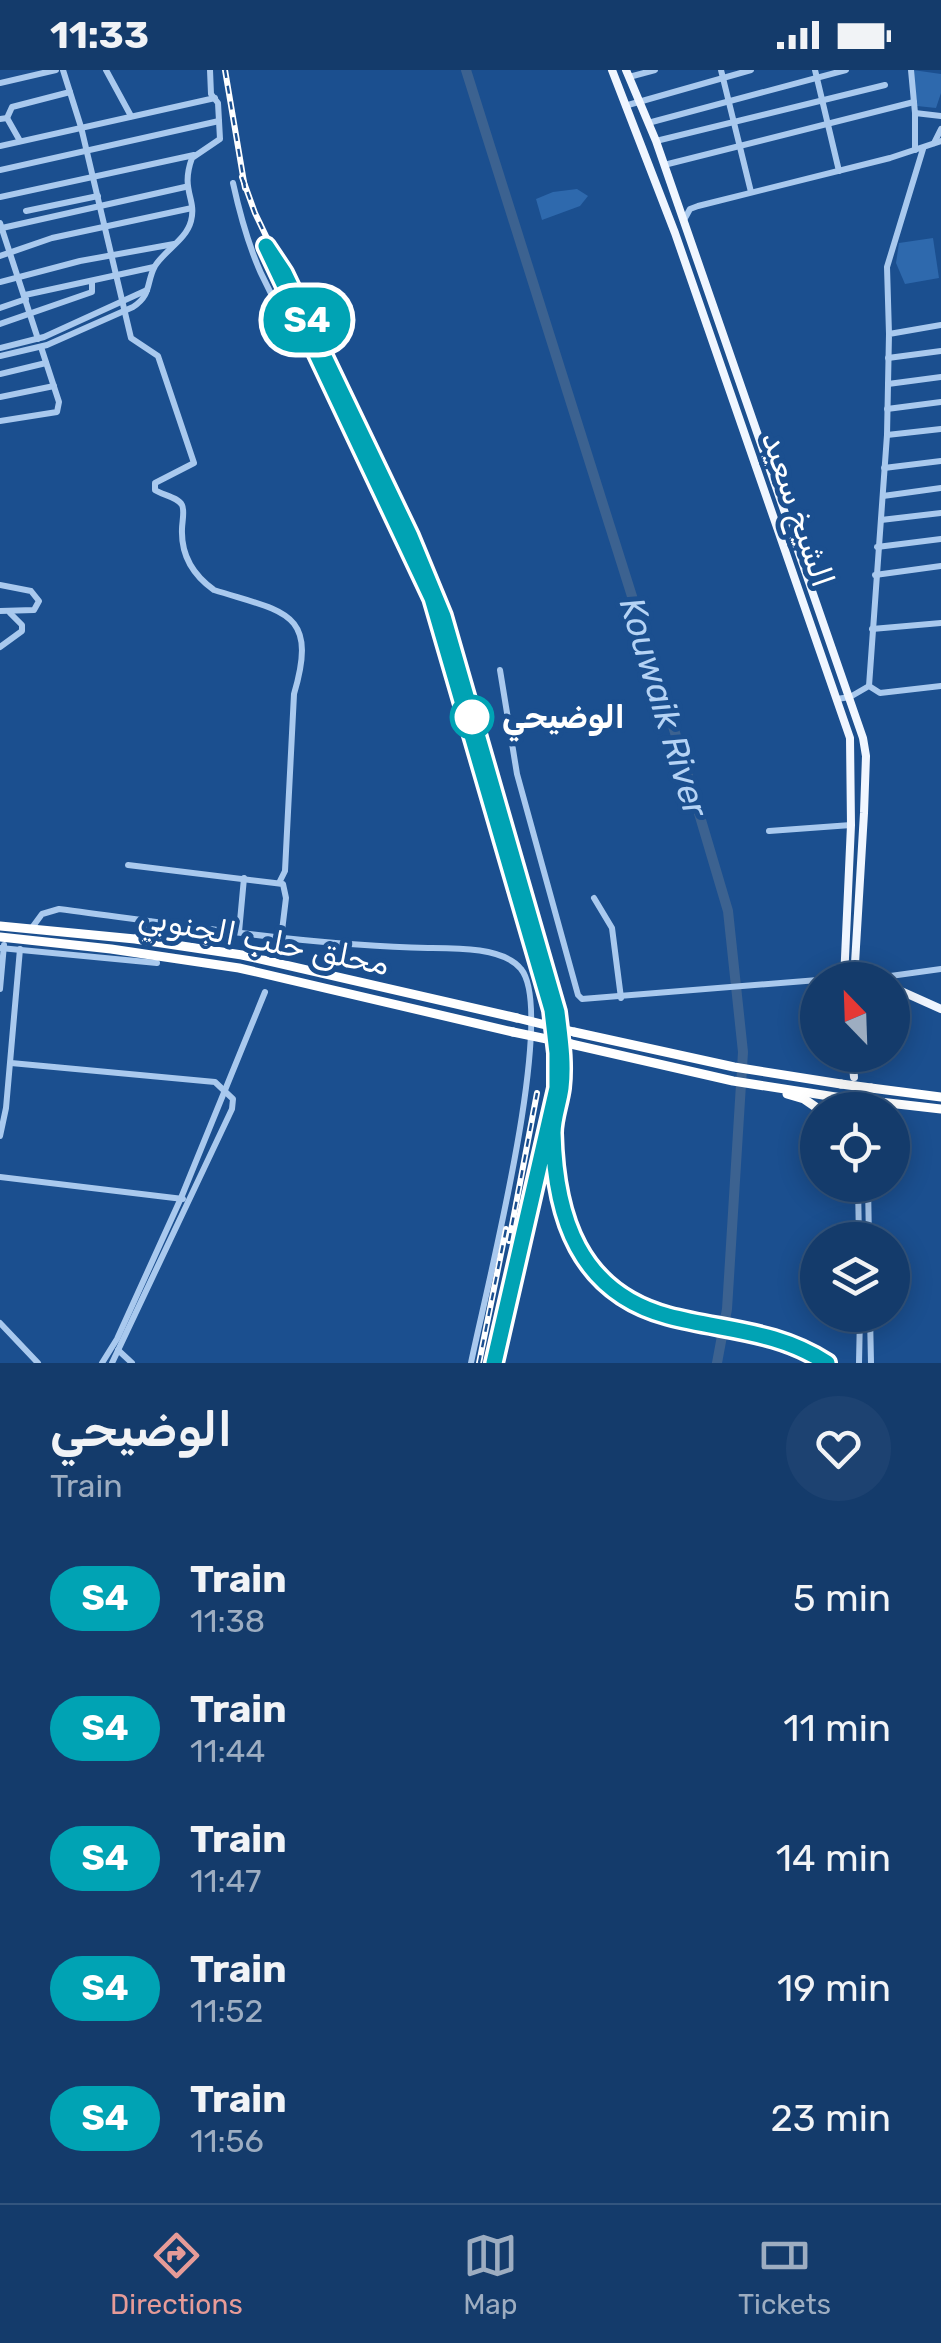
<!DOCTYPE html>
<html lang="en">
<head>
<meta charset="utf-8">
<style>
  body { margin:0; font-family:Rubik,"Noto Naskh Arabic",sans-serif; background:#1d4271; color:#f1f3f6; height:100vh; display:flex; flex-direction:column; font-size:38px; white-space:nowrap }
  * { box-sizing:border-box; margin:0 }
  p { font-size:32px; color:#9dadc1 }
  .icon { flex:none; width:55px; height:55px; fill:none; stroke:currentColor; stroke-width:2; stroke-linecap:round; stroke-linejoin:round }
  .map { position:relative; height:1293px; overflow:hidden }
  .sheet { display:flex; flex-direction:column; background:#143b6b; flex:1 }
  .sheet>* { flex:none }
  .badge { padding:0 20px; border-radius:32px; font-size:35px; line-height:65px }
  .needle { width:65px; rotate:337deg }
  .controls { position:absolute; left:800px; top:892px; display:grid; gap:20px }
  .controls a { display:grid; place-items:center; width:110px; height:110px; border-radius:50%; background:#143b6b; box-shadow:0 5px 25px #0003,0 0 0 2px #33557e; font-size:50px }
  .map>.badge { position:absolute; translate:-50% -50%; box-shadow:0 0 0 5px #fff }
  .round { display:grid; place-items:center; flex:none; width:105px; height:105px; border-radius:52px; background:#1d4271 }
  .overview { display:flex; align-items:center; justify-content:space-between; height:170px; padding:0 50px }
  h1 { font-size:48px; font-weight:600; line-height:75px }
  ul { padding:0; list-style:none }
  li { display:flex; align-items:center; gap:30px; height:130px; padding:0 50px }
  li div { flex:1 }
  li b { display:block; font-size:38px }
  li em { font-style:normal }
  li .badge { min-width:110px; font-weight:700; text-align:center }
  .status { display:flex; justify-content:space-between; align-items:center; height:70px; padding:0 50px; background:#143b6b; direction:ltr }
  .status svg { height:28px; fill:currentColor }
  .dock { display:flex; justify-content:space-around; align-items:center; height:140px; border-top:2px solid #33557e; background:#143b6b; font-size:28px; color:#9dadc1 }
  .dock a { display:grid; justify-items:center; gap:5px }
  .dock .on { color:#e69b98 }
  .map>svg:first-child { display:block }
  .green { fill:#2e69ad }
  .lines { fill:none; stroke-linecap:round; stroke-linejoin:round }
  .river { stroke:#3c6290; stroke-width:10 }
  .minor { stroke:#a9c9ee; stroke-width:6 }
  .major { stroke:#f0f6ff; stroke-width:8 }
  .highway { stroke:#fff; stroke-width:9 }
  .rail-casing { stroke:#fff; stroke-width:6 }
  .rail { stroke:#1b4f8f; stroke-width:2.5; stroke-dasharray:8; stroke-linecap:butt }
  .highway-bridge { stroke:#fff; stroke-width:9 }
  .line-casing { stroke:#fff; stroke-width:22 }
  .line { stroke:#00a3b4; stroke-width:15 }
  .stop-dot { fill:#fff; stroke:#00a3b4; stroke-width:5 }
  .labels { text-anchor:middle; stroke-width:10; stroke-linejoin:round; paint-order:stroke }
  .street-label { font-size:32px; fill:#fff; stroke:#1b4f8f }
  .stop-label { font-size:32px; font-weight:bold; fill:#fff; stroke:#1b4f8f; text-anchor:start }
  .water-label { font-size:35px; font-style:italic; fill:#b5d3f5; stroke:#1b4f8f }
</style>
</head>
<body>
<div class="status"><b>11:33</b><svg viewBox="0 0 49 12"><path d="M0 12V9h3v3zM5 12V6h3v6zM10 12V3h3v9zM15 12V0h3v12zM26 1h20v11H26zM47 4h2v5h-2z"/></svg></div>
<div class="map">
<svg width="941" height="1293" viewBox="0 0 941 1293">
  <rect width="100%" height="100%" fill="#1b4f8f"/>
  <!-- green -->
  <g class="green">
    <path d="M913,0L941,4V23L936,38L917,36Z"/>
    <path d="M577,119L588,126L580,136L542,150L536,129L553,122Z"/>
    <path d="M933,168L939,208L905,214L896,193L899,173Z"/>
  </g>
  <g class="lines">
    <!-- river -->
    <path class="river" d="M466,0L677,669L728,841L743,982L727,1239L717,1293"/>
    <!-- minor -->
    <g class="minor">
      <path d="M63,0L81,57L131,268L158,286L194,393L155,413V420C162,425 178,427 182,435C185,441 182,452 182,459C181,484 193,505 214,520C283,542 319,540 294,624L285,801L279,813"/>
      <path d="M106,0L131,46"/>
      <path d="M721,0L751,122"/>
      <path d="M815,0L839,101"/>
      <path d="M911,0L915,43"/>
      <path d="M629,7L655,0"/>
      <path d="M0,13L56,0"/>
      <path d="M628,35L751,0"/>
      <path d="M7,48L20,71"/>
      <path d="M0,49L7,48L12,37L70,22"/>
      <path d="M648,53L846,0"/>
      <path d="M656,71L885,15"/>
      <path d="M934,73L941,59"/>
      <path d="M0,76L215,28"/>
      <path d="M915,80V43L941,46"/>
      <path d="M664,95L914,32"/>
      <path d="M0,100L219,51"/>
      <path d="M233,113C248,181 266,228 311,282"/>
      <path d="M0,127L194,85"/>
      <path d="M26,141L98,126"/>
      <path d="M684,150L690,139L698,136L890,88L941,71"/>
      <path d="M0,153L38,269"/>
      <path d="M2,158L185,117"/>
      <path d="M0,186L52,168L192,138"/>
      <path d="M0,212L80,191L174,174"/>
      <path d="M25,225L154,197"/>
      <path d="M0,238L26,229"/>
      <path d="M0,254L92,222V211"/>
      <path d="M889,264L887,197L923,79"/>
      <path d="M0,278L44,267L147,220"/>
      <path d="M0,286L47,275L133,237C152,225 146,212 155,196C165,180 186,170 191,151C197,128 180,121 192,88L220,69L218,33L211,24L210,0"/>
      <path d="M888,288L941,281"/>
      <path d="M0,304L46,293"/>
      <path d="M888,314L941,307"/>
      <path d="M0,327L54,316"/>
      <path d="M887,339L941,332"/>
      <path d="M0,351L57,342L59,332L41,277"/>
      <path d="M887,365L941,359"/>
      <path d="M884,398L941,391"/>
      <path d="M883,426L941,418"/>
      <path d="M881,450L941,443"/>
      <path d="M877,477L941,469"/>
      <path d="M875,505L941,496"/>
      <path d="M0,515L31,521L39,531L34,540L0,541"/>
      <path d="M872,559L941,553"/>
      <path d="M0,577L22,561V555L10,543"/>
      <path d="M500,600L517,704L578,925L582,929L818,910"/>
      <path d="M869,616L887,365L889,264L941,255"/>
      <path d="M837,629L850,627L869,616L880,623L941,616"/>
      <path d="M769,761L851,755"/>
      <path d="M128,795L283,814L286,828L281,869"/>
      <path d="M594,828L612,858L621,928"/>
      <path d="M31,859L42,844L59,839C182,855 304,875 428,878C453,878 504,877 521,899C558,944 484,1228 471,1293"/>
      <path d="M239,862L244,808"/>
      <path d="M135,869L142,858L151,852"/>
      <path d="M0,878L157,893"/>
      <path d="M876,908L941,899"/>
      <path d="M819,910L844,908"/>
      <path d="M0,919L4,875"/>
      <path d="M11,993L215,1012L233,1029L232,1039L112,1293"/>
      <path d="M0,1066L6,1038L20,879"/>
      <path d="M0,1107L183,1129"/>
      <path d="M858,1115L859,1170"/>
      <path d="M868,1115L869,1170"/>
      <path d="M870,1245L871,1293"/>
      <path d="M0,1253L38,1293"/>
      <path d="M118,1280L132,1293"/>
      <path d="M102,1293L117,1269L181,1128L265,922"/>
      <path d="M859,1293L860,1245"/>
    </g>
    <!-- major -->
    <g class="major">
      <path d="M612,0L675,163L850,668L851,755L844,910"/>
      <path d="M626,0L656,71L863,668L866,686L864,743L854,910"/>
      <path d="M849,907L879,910"/>
      <path d="M892,917L941,939"/>
      <path d="M852,985L854,1007"/>
      <path d="M858,1036V1040"/>
    </g>
    <!-- highway -->
    <g class="highway">
      <path d="M0,856L135,869L242,885L517,948"/>
      <path d="M0,867L111,879L239,898L513,962"/>
      <path d="M574,962L734,997L841,1014"/>
      <path d="M571,974L733,1011L842,1028"/>
      <path d="M871,1018L941,1027"/>
      <path d="M787,1024L804,1029L820,1040"/>
      <path d="M871,1031L941,1039"/>
    </g>
    <defs>
      <g id="rail">
        <path d="M225,0L245,118"/>
        <path d="M242,107L255,143L410,467L443,546L552,940L557,983V1018L494,1293"/>
        <path d="M554,1071C558,1136 573,1203 636,1235C656,1245 681,1249 703,1253C748,1262 788,1268 827,1293"/>
        <path d="M509,1171L537,1023"/>
        <path d="M479,1293L506,1159"/>
      </g>
    </defs>
    <!-- rail casing -->
    <use href="#rail" class="rail-casing"/>
    <!-- rail -->
    <use href="#rail" class="rail"/>
    <!-- highway-bridge -->
    <g class="highway-bridge">
      <path d="M517,948L574,962"/>
      <path d="M513,962L571,974"/>
      <path d="M841,1014L871,1018"/>
      <path d="M842,1028L871,1031"/>
    </g>
  </g>
  <g class="lines">
    <defs>
      <path id="line" d="M494,1293L557,1018V983L552,940L432,528L266,176L284,203L410,466L443,546L557,942C560,968 564,992 561,1018C559,1033 553,1048 553,1063C555,1147 579,1222 668,1246C725,1261 776,1260 827,1293"/>
    </defs>
    <!-- line casing -->
    <use href="#line" class="line-casing"/>
    <!-- line -->
    <use href="#line" class="line"/>
  </g>
  <!-- markers -->
  <circle class="stop-dot" cx="472" cy="647" r="20"/>
  <g class="labels">
    <!-- street labels -->
    <g class="street-label">
      <text transform="translate(798 439) rotate(71)" y="11">الشيخ سعيد</text>
      <text transform="translate(264 870) rotate(11)" y="11">محلق حلب الجنوبي</text>
    </g>
    <!-- stop labels -->
    <g class="stop-label">
      <text x="502" y="658">الوضيحي</text>
    </g>
    <!-- water labels -->
    <g class="water-label">
      <text transform="translate(664 637) rotate(73)" y="12">Kouwaik River</text>
    </g>
  </g>
</svg>
<div class="controls">
<a><svg class="needle" viewBox="-14 -14 28 28"><path d="M0-13l5 13h-10z" fill="#e53935"/><path d="M0 13l5-13h-10z" fill="#9dadc1"/></svg></a>
<a><svg class="icon" aria-label="locate" viewBox="0 0 24 24"><circle cx="12" cy="12" r="6"/><path d="M12 2v4M12 18v4M2 12h4M18 12h4"/></svg></a>
<a><svg class="icon" aria-label="layers" viewBox="0 0 24 24"><path d="M12 4l9 5-9 5-9-5zM3 14l9 5 9-5"/></svg></a>
</div>
<b class="badge" style="left:307px;top:250px;background:#00a3b4;color:#fff">S4</b>
</div>
<section class="sheet">
<div class="overview"><div><h1>الوضيحي</h1><p>Train</p></div><a class="round"><svg class="icon" aria-label="heart" viewBox="0 0 24 24"><path d="M12 20l-8-8c-3-5 5-10 8-4 3-6 11-1 8 4z"/></svg></a></div>
<ul>
<li><span class="badge" style="background:#00a3b4;color:#fff">S4</span><div><b>Train</b><p>11:38</p></div><em>5 min</em></li>
<li><span class="badge" style="background:#00a3b4;color:#fff">S4</span><div><b>Train</b><p>11:44</p></div><em>11 min</em></li>
<li><span class="badge" style="background:#00a3b4;color:#fff">S4</span><div><b>Train</b><p>11:47</p></div><em>14 min</em></li>
<li><span class="badge" style="background:#00a3b4;color:#fff">S4</span><div><b>Train</b><p>11:52</p></div><em>19 min</em></li>
<li><span class="badge" style="background:#00a3b4;color:#fff">S4</span><div><b>Train</b><p>11:56</p></div><em>23 min</em></li>
</ul>
</section>
<nav class="dock">
<a class="on"><svg class="icon" aria-label="directions" viewBox="0 0 24 24"><path d="M12 3l9 9-9 9-9-9zM9 14v-3h6M13 9l2 2-2 2"/></svg>Directions</a>
<a><svg class="icon" aria-label="map" viewBox="0 0 24 24"><path d="M3 6l6-2 6 2 6-2v14l-6 2-6-2-6 2zM9 4v14M15 6v14"/></svg>Map</a>
<a><svg class="icon" aria-label="tickets" viewBox="0 0 24 24"><path d="M3 7h18v10H3zM15 7v10"/></svg>Tickets</a>
</nav>
</body>
</html>
